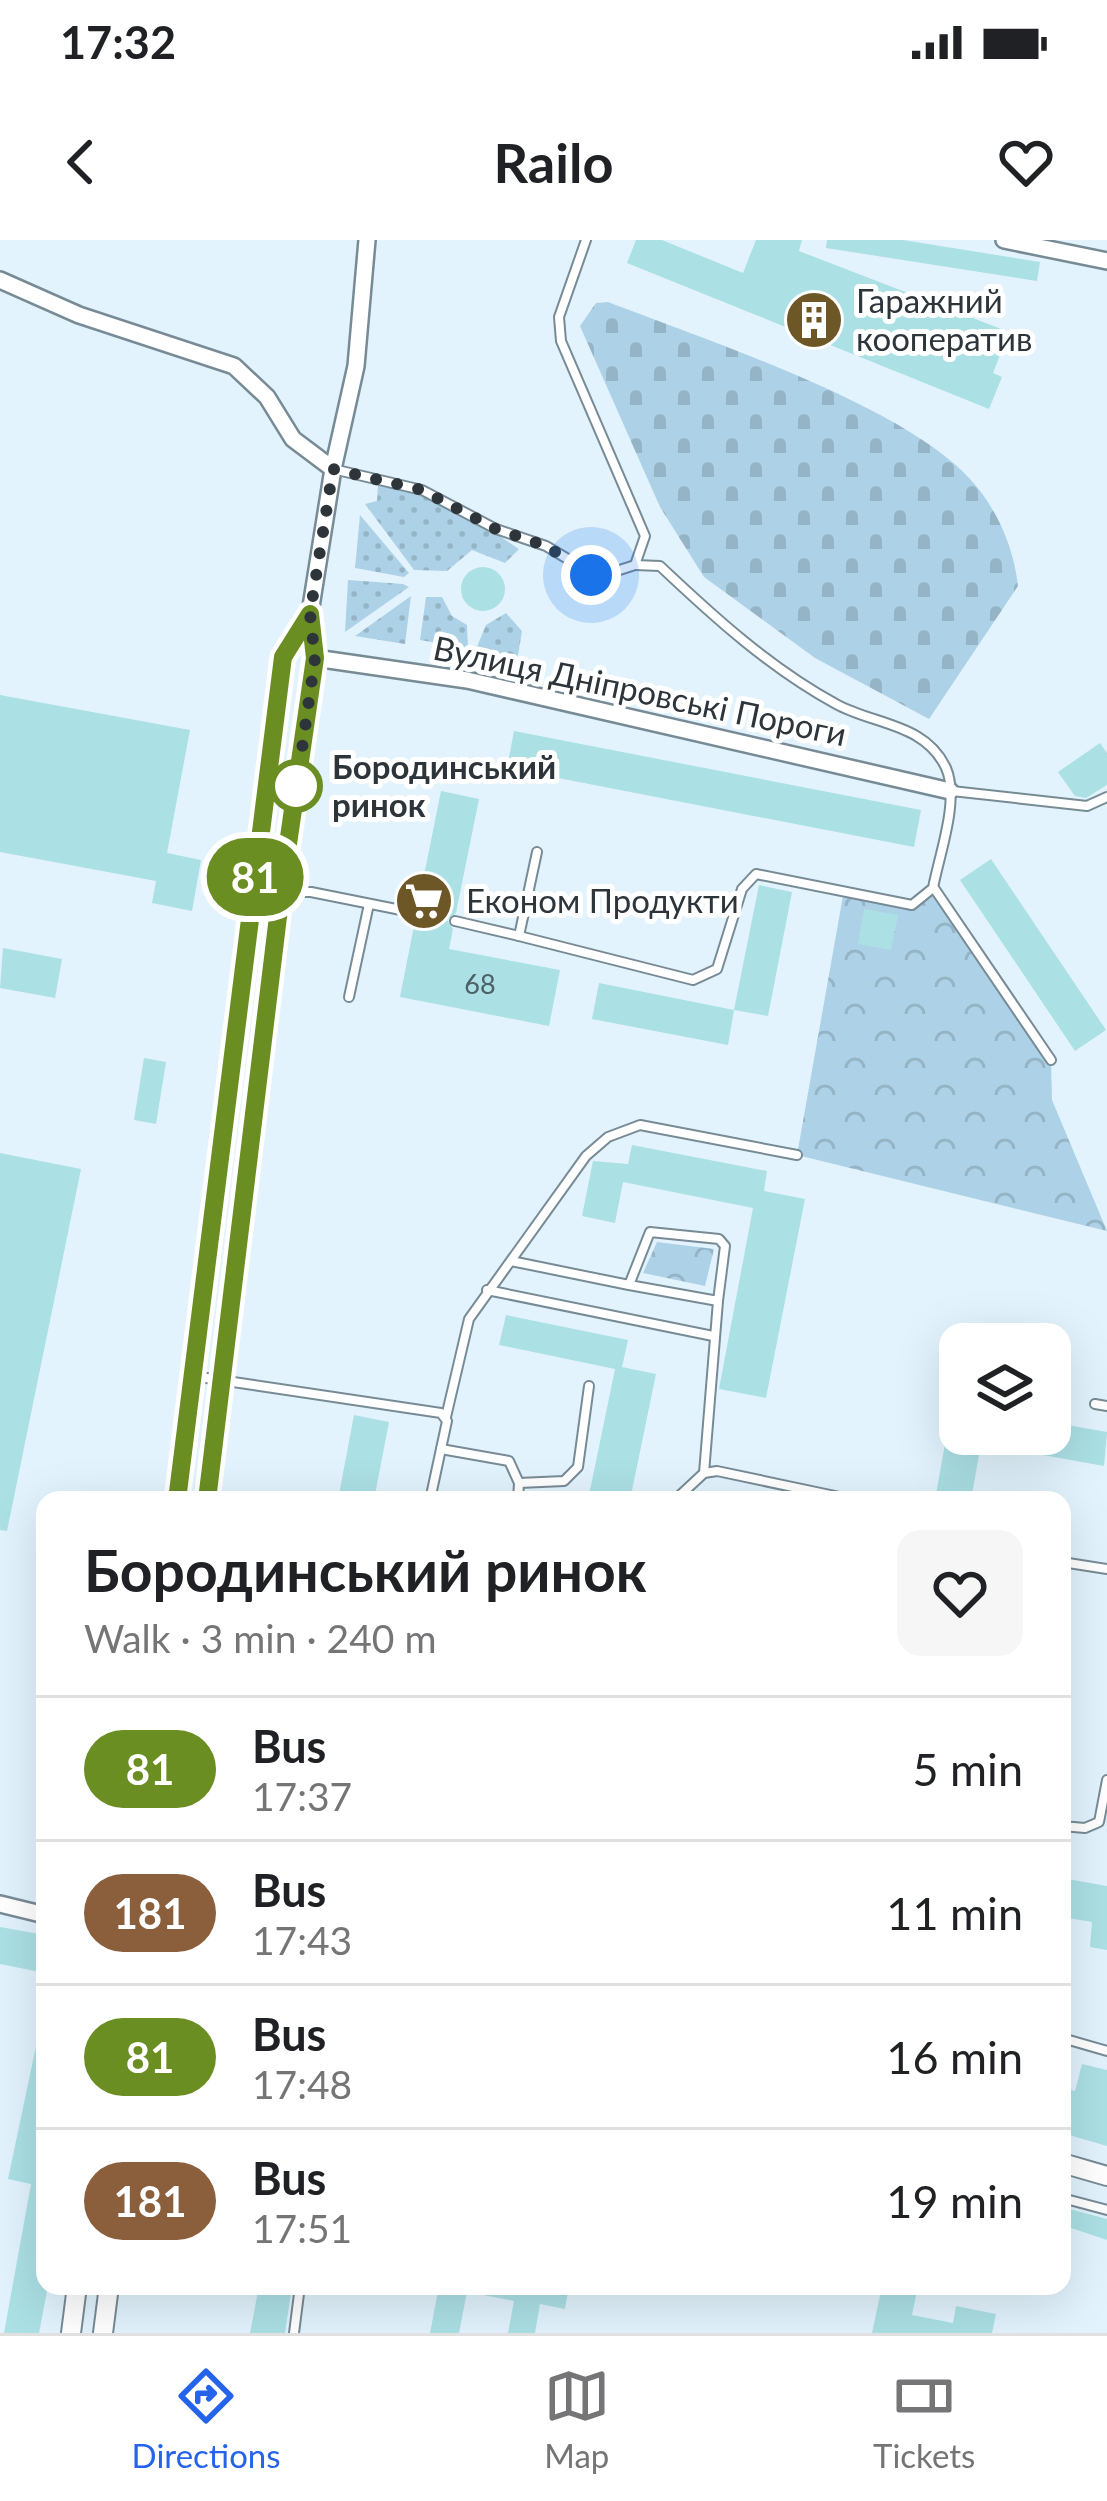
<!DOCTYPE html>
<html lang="en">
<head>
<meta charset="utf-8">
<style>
  body { margin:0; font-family:Lato,sans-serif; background:#f6f6f6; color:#202124; height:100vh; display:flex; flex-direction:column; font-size:45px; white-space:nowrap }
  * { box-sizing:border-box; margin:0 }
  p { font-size:39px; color:#757577 }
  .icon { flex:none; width:66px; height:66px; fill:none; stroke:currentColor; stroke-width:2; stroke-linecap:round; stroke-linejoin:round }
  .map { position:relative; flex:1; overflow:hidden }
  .drawer { position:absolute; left:36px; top:1251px; width:1035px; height:804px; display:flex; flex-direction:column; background:#fff; border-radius:24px; box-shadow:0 12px 48px #0002 }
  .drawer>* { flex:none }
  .badge { padding:0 24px; border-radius:39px; font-size:42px; line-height:78px }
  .fabs { position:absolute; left:939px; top:1083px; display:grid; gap:24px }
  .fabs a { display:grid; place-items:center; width:132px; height:132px; border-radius:24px; background:#fff; box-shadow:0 12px 48px #0002; font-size:60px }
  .you { position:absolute; width:60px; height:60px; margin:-30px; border:9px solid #fff; border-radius:50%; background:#1a73e8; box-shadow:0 0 0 18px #1a73e833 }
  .map>.badge { position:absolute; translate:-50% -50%; box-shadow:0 0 0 6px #fff }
  .round { display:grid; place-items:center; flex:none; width:126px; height:126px; border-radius:24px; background:#f6f6f6 }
  .summary { display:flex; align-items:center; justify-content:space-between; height:204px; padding:0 48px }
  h1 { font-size:57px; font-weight:700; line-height:90px }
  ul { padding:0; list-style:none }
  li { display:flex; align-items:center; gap:36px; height:144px; padding:0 48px; border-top:3px solid #e0e0e0 }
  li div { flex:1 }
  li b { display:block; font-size:45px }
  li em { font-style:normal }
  li .badge { min-width:132px; font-weight:700; text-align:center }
  .status { display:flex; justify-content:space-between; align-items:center; height:84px; padding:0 60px; background:#fff; direction:ltr }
  .status svg { height:33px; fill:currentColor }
  header { display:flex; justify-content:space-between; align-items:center; height:156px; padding:0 48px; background:#fff; font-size:54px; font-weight:700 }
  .dock { display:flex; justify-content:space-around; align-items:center; height:168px; border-top:3px solid #e0e0e0; background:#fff; font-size:33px; color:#757577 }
  .dock a { display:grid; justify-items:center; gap:6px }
  .dock .selected { color:#2563eb }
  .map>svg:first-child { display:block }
  .grass { fill:url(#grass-dots) }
  .cemetery { fill:url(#cemetery-stones) }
  .park { fill:url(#park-crowns) }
  .building { fill:#abe0e5 }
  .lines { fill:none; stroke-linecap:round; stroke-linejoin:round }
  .service-casing { stroke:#778b96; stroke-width:12 }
  .minor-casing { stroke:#778b96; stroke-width:20 }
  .tertiary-casing { stroke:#778b96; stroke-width:22 }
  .service { stroke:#fff; stroke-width:8 }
  .minor { stroke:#fff; stroke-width:15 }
  .tertiary { stroke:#fff; stroke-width:18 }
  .line-casing { stroke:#fff; stroke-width:27 }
  .line { stroke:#6b8e23; stroke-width:18 }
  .walk { stroke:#2d353a; stroke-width:12; stroke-dasharray:0 21.6 }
  .stop-dot { fill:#fff; stroke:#6b8e23; stroke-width:6 }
  .labels { text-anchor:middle; stroke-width:10; stroke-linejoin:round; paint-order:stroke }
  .number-label { font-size:27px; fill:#4c6065 }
  .poi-label { font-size:33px; fill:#2d353a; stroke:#fff; text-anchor:start }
  .street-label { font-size:33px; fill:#2d353a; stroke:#fff }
  .stop-label { font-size:33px; font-weight:bold; fill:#2d353a; stroke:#fff; text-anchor:start }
</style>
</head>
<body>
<div class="status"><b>17:32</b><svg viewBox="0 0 49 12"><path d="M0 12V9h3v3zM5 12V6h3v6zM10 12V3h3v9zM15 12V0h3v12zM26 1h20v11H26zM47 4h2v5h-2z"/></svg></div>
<header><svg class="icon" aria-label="back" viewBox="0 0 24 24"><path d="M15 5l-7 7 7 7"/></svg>Railo<svg class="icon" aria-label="heart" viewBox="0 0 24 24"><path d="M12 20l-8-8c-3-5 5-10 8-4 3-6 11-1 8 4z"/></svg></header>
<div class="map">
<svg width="1107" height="2093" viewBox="0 0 1107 2093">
  <defs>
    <pattern id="grass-dots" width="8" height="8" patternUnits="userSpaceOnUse" patternTransform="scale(3)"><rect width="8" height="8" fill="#add2e7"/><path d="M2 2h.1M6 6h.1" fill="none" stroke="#95b5c7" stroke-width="1.8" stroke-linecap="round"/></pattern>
    <pattern id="cemetery-stones" width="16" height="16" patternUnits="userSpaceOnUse" patternTransform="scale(3)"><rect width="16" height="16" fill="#add2e7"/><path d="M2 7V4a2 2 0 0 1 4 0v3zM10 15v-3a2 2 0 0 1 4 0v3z" fill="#95b5c7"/></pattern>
    <pattern id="park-crowns" width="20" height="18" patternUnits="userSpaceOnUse" patternTransform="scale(3)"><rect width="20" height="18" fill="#add2e7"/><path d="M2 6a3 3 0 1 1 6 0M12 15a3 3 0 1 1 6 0" fill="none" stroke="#95b5c7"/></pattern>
  </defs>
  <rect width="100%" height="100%" fill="#e2f3fd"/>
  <!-- grass -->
  <g class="grass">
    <path d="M378,245L436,254L519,309L505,323L472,310L447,331L414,330L365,264L377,261Z"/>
    <path d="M360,275L409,333L404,337L355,328Z"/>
    <path d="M348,340L403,344L409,347L345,392Z"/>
    <path d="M411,356L405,404L355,396Z"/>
    <path d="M426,357H442L452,376L467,385L468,408L420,400Z"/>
    <path d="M506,373L522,391L517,421L476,409L486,385Z"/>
  </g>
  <!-- cemetery -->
  <path class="cemetery" d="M608,62C706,100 903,165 970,239C997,268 1014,308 1018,346L929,479L815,418L704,337L660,267L580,86L596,63Z"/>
  <!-- park -->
  <g class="park">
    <path d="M933,648L1051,820L1052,860L1107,991L797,915L844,650L912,665Z"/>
    <path d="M657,1002L714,1009L705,1046L643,1033Z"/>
  </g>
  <!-- building -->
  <g class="building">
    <path d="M636,0H662L743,33L756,0H802L799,11L1009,92L993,133L1002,137L989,169L627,23Z"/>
    <path d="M827,0H903L1040,22L1037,41L826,8Z"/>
    <circle cx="483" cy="349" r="22"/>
    <path d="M0,455L190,490L167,613L201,620L192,671L152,663L156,641L0,612Z"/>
    <path d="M514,491L921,570L914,607L507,528Z"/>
    <path d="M1100,503L1107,513V545L1086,558L1075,556L1058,532Z"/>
    <path d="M441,551L479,559L456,673L447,680L453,689L449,709L560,730L549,786L400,757L415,681L424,676L418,665Z"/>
    <path d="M991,619L1106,790L1075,811L960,640Z"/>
    <path d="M759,645L792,652L768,776L734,770Z"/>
    <path d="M864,669L898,675L891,710L858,704Z"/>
    <path d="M3,708L62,719L55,758L0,748Z"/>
    <path d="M599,743L734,770L728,805L592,779Z"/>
    <path d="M144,818L166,822L156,884L134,880Z"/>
    <path d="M632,905L767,931L764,951L805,959L766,1158L719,1149L753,968L623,942L615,983L582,976L593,921L628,924Z"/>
    <path d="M0,913L81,929L7,1291L0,1290Z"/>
    <path d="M506,1075L628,1100L622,1127L656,1134L630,1260H588L615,1129L499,1105Z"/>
    <path d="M354,1175L389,1182L374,1260H338Z"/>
    <path d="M1050,1182L1107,1192L1104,1226L981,1204L971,1260H935L946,1198L966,1201V1194H1050Z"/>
    <path d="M1062,1638L1107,1646V1710L1090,1707L1092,1682L1062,1677Z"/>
    <path d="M0,1687L45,1695V1733L0,1724Z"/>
    <path d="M39,1792H45L48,2046L39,2093H4L31,1944L8,1939Z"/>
    <path d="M1082,1824L1107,1830V1906L1062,1893V1847L1075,1851Z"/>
    <path d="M1062,1967L1107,1979V2000L1062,1985Z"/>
    <path d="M259,2046H292L285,2093H250Z"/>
    <path d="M439,2046H468L459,2093H430Z"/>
    <path d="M474,2046L546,2049L569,2046L565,2069L540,2064L535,2093H508L514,2061L473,2053Z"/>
    <path d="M882,2046H918L912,2075L953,2083L956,2066L996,2074L992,2093H872Z"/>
  </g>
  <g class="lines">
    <defs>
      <g id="service">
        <path d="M333,229L422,250L496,289L546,306L598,337L635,325L645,296L561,101L559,77L586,0"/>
        <path d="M952,551L1087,566L1107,557"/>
        <path d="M537,612L519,696L693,740L717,729L742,649L756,634L912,665L933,648C939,615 960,560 946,528C925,483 874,485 836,464C770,428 714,377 660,326L635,325"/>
        <path d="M934,648L1051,820"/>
        <path d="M282,652H311L416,673"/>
        <path d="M455,681L519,696"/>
        <path d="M349,757L369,664"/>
        <path d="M511,1021L629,1045L650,992L719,999L725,1006L718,1061L629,1045"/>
        <path d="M487,1050L713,1096"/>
        <path d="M193,1136L441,1173L447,1181L430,1260"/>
        <path d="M1095,1164L1107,1166"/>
        <path d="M446,1177L469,1079L586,916L608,897L640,885L797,915"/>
        <path d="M441,1209L509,1221L519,1243L518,1260"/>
        <path d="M704,1233L718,1061"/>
        <path d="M519,1243L564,1241L578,1227L589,1146"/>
        <path d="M675,1260L704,1233L717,1231L854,1260"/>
        <path d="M1035,1260V1258"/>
        <path d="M1062,1322L1107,1329"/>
        <path d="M1062,1586L1085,1588L1099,1582L1107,1540"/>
        <path d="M1062,1798L1107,1811"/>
        <path d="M1062,1958L1107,1970"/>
        <path d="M294,2093L300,2046"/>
      </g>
      <g id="minor">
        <path d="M1004,0L1107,21"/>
        <path d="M0,40L79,75L234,126L267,157L293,199L333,229L310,373L315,418L281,652L207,1260"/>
        <path d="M333,229L356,126L367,0"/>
        <path d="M315,418L467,440L950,551"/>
        <path d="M177,1260L283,417L310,373"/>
        <path d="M0,1664L45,1675"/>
      </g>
      <g id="tertiary">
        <path d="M1062,1923L1107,1936"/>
        <path d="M71,2093L77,2046"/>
        <path d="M103,2093L109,2046"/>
      </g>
    </defs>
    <!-- service casing -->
    <use href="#service" class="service-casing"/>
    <!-- minor casing -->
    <use href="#minor" class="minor-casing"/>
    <!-- tertiary casing -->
    <use href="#tertiary" class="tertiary-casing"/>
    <!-- service -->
    <use href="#service" class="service"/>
    <!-- minor -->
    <use href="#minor" class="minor"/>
    <!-- tertiary -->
    <use href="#tertiary" class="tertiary"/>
  </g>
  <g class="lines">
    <defs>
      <path id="line" d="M177,1260L283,417L310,374L315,418L281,652L207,1260"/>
    </defs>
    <!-- line casing -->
    <use href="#line" class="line-casing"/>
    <!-- line -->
    <use href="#line" class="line"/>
    <!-- walk -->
    <path class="walk" d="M296,546L295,558L315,418L310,374L333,229L422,250L496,289L546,306L591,335"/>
  </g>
  <!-- icons -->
  <defs>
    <symbol id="building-disc" viewBox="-11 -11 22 22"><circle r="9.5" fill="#6e5727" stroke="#fff"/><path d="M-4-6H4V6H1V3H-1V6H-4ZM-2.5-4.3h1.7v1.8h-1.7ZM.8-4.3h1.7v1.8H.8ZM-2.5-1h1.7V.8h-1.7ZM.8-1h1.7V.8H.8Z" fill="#fff"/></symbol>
    <symbol id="supermarket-disc" viewBox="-11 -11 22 22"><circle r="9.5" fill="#6e5727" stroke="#fff"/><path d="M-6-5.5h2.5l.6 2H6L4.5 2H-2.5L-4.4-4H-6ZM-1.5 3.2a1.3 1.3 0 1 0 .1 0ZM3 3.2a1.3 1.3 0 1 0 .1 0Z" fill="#fff"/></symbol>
  </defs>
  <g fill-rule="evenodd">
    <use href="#building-disc" x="781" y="47" width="66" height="66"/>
    <use href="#supermarket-disc" x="391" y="628" width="66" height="66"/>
  </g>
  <!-- markers -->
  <circle class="stop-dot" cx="296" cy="546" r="24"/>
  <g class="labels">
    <!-- number labels -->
    <g class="number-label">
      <text x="480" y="754">68</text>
    </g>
    <!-- poi labels -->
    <g class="poi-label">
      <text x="856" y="73">Гаражний<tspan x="856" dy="38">кооператив</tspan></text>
      <text x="466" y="673">Економ Продукти</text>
    </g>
    <!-- street labels -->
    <g class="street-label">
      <text transform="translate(640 451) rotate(12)" y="12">Вулиця Дніпровські Пороги</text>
    </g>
    <!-- stop labels -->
    <g class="stop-label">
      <text x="332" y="539">Бородинський<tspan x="332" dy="38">ринок</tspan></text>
    </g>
  </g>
</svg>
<div class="fabs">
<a><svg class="icon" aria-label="layers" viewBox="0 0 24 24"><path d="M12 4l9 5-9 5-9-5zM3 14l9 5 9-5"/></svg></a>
</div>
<div class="you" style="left:591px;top:335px"></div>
<b class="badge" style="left:255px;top:637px;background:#6b8e23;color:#fff">81</b>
<section class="drawer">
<div class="summary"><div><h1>Бородинський ринок</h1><p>Walk · 3 min · 240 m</p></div><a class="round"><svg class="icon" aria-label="heart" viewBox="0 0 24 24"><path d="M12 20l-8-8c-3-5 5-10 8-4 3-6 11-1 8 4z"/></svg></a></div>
<ul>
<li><span class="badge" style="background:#6b8e23;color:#fff">81</span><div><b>Bus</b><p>17:37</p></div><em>5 min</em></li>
<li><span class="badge" style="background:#8b5e3c;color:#fff">181</span><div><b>Bus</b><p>17:43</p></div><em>11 min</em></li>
<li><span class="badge" style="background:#6b8e23;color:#fff">81</span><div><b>Bus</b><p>17:48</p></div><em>16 min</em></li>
<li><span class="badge" style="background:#8b5e3c;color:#fff">181</span><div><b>Bus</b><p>17:51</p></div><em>19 min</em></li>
</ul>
</section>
</div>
<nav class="dock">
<a class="selected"><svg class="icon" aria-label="directions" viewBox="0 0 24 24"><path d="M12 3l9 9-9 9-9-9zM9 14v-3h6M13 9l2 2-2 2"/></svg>Directions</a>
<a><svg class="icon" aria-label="map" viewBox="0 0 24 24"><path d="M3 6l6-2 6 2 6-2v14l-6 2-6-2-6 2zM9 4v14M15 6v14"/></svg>Map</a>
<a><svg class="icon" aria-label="tickets" viewBox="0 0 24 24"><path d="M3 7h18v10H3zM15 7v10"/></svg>Tickets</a>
</nav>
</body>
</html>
